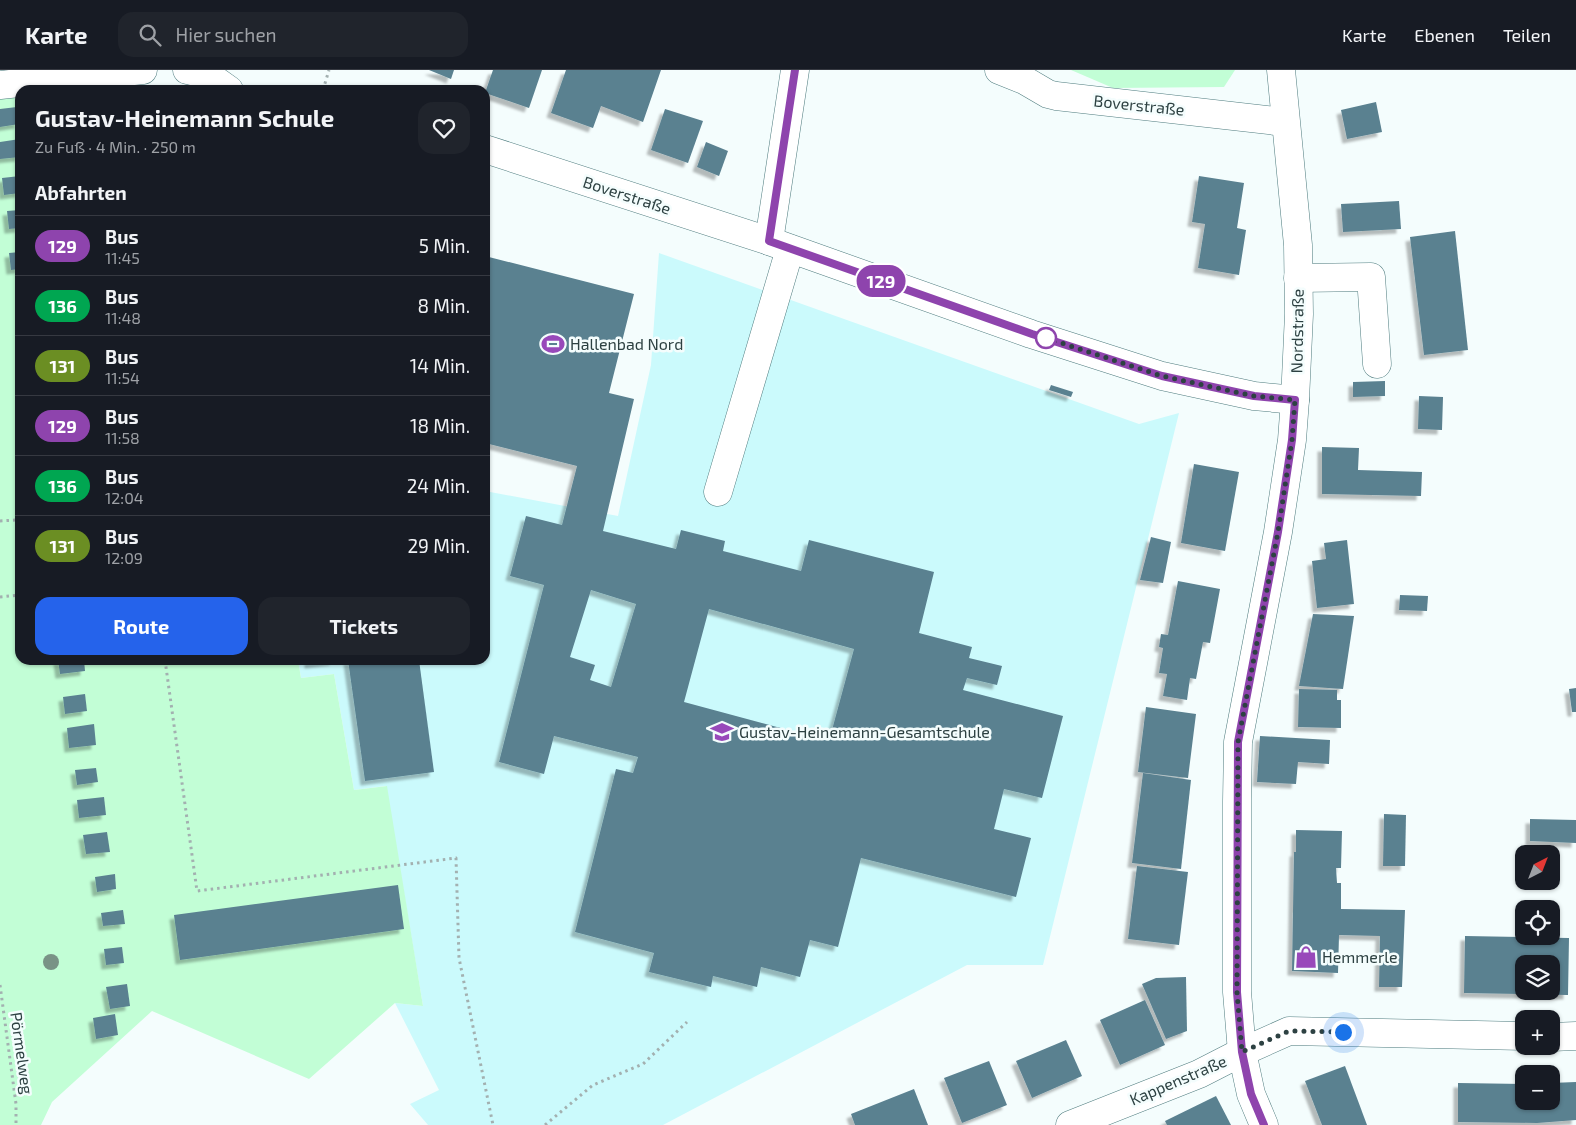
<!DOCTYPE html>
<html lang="de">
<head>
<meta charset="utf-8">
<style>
  body { margin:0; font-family:"Exo 2",sans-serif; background:#20242c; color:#f1f3f6; height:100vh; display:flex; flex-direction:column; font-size:19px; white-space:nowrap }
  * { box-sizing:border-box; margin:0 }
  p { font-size:16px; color:#9ea1a6 }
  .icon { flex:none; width:28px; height:28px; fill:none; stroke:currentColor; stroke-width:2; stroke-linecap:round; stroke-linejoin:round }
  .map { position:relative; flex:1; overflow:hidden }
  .drawer { position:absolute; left:15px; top:15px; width:475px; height:580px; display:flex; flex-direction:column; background:#171b24; border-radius:15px; box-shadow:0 1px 4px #0004 }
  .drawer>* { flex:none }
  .badge { padding:0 10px; border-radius:16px; font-size:18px; line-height:32px }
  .needle { width:32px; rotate:42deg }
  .tools { position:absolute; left:1515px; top:775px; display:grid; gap:10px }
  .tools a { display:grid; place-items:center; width:45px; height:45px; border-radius:10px; background:#171b24; box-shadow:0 1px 4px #0004; font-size:25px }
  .you { position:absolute; width:25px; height:25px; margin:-12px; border:4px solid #fff; border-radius:50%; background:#1a73e8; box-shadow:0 0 0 8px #1a73e833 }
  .map>.badge { position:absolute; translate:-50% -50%; box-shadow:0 0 0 2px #fff }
  h2 { padding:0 20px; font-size:19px; line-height:45px }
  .round { display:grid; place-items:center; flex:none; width:52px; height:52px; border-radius:15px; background:#20242c }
  .head { display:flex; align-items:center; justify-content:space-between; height:85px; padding:0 20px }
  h1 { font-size:24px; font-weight:700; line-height:38px }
  .primary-button { display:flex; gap:10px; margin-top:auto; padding:10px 20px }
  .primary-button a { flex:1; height:58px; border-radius:15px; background:#2563eb; color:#fff; font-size:20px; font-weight:700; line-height:58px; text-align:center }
  .primary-button a+a { background:#20242c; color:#f1f3f6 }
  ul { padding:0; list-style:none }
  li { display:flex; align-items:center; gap:15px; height:60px; padding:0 20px; border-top:1px solid #363941 }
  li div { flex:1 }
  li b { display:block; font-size:19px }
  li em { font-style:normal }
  li .badge { min-width:55px; font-weight:700; text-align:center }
  header { display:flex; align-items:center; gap:30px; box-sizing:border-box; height:70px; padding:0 25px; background:#171b24; border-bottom:1px solid #363941 }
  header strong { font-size:24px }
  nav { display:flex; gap:28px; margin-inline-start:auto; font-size:18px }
  .search { width:350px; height:45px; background:#20242c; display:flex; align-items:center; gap:12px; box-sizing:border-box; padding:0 18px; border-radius:15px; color:#9ea1a6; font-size:19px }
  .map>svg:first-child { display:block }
  .built { fill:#cbfafc }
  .green { fill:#c2fed6 }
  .building { fill:#5a8190; fill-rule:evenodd; filter:url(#shadow) }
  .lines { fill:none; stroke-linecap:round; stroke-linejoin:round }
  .minor-casing { stroke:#4f7c7f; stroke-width:29 }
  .path { stroke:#a3b0b0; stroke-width:3; stroke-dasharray:2.5 4; stroke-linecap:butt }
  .minor { stroke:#fff; stroke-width:28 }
  .tree { fill:#799386 }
  .line-casing { stroke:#fff; stroke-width:11 }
  .line { stroke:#8e44ad; stroke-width:8 }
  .walk { stroke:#2d4142; stroke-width:5; stroke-dasharray:0 9 }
  .stop-dot { fill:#fff; stroke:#8e44ad; stroke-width:2.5 }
  .labels { text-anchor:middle; stroke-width:5; stroke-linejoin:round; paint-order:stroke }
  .street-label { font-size:16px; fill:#2d4142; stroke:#f4fdfd }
  .poi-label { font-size:16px; fill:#2d4142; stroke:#f4fdfd; text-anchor:start }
</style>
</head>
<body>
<header>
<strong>Karte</strong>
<div class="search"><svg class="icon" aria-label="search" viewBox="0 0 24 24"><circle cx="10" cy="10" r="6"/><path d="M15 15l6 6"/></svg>Hier suchen</div>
<nav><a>Karte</a><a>Ebenen</a><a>Teilen</a></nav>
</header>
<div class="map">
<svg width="1576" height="1055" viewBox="0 0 1576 1055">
  <defs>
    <filter id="shadow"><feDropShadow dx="-4.5" dy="4.5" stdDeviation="1" flood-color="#0004"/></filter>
  </defs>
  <rect width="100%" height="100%" fill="#f4fdfd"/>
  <!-- built -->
  <path class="built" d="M659,183L1139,354L1179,343L1043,895H967L663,1055H428L410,1034L439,1020L395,933L423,936L386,716L354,720L334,604L301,608L298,590H485V421L618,446L651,295Z"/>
  <!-- green -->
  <g class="green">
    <path d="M1071,0H1235L1224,17L1113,18Z"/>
    <path d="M20,25V590H298L301,608L334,604L354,720L387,716L423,936L395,933L309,1009L152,941L52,1032L41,1055H0V28Z"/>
  </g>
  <!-- building -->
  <g class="building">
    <path d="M429,0H454L451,9Z"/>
    <path d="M493,0H542L529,38L485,23Z"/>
    <path d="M566,0H661L643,52L601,36L593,58L551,43Z"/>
    <path d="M1376,32L1382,62L1347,69L1341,40Z"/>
    <path d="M17,37L19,54L0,57V39Z"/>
    <path d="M665,39L703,51L688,93L651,80Z"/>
    <path d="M20,69V87L0,89V72Z"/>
    <path d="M706,72L728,81L719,106L697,97Z"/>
    <path d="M20,106V123L4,125L2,108Z"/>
    <path d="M1199,106L1244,113L1237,158L1246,160L1239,205L1198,198L1205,154L1192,152Z"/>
    <path d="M1399,131L1401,159L1343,162L1341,134Z"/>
    <path d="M20,140V158L9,159L7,141Z"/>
    <path d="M1455,161L1468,280L1424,285L1410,167Z"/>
    <path d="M20,182V199L11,200L9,183Z"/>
    <path d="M485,186L634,224L609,323L634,329L603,461L676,479L681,460L725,471L723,481L801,501L809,470L934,502L919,563L972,577L969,588L1002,596L997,615L967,608L963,620L1063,646L1042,728L1004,719L994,759L1031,768L1016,827L861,788L838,877L810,870L800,907L761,897L757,917L713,906L711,917L649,902L654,883L575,862L616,699L633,703L638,687L554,666L544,704L499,692L544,515L510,506L526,446L562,455L577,396L485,373ZM591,520L636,534L611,617L590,610L595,595L570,587ZM709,539L854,579L829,671L684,632Z"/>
    <path d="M1385,311V326L1353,327V312Z"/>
    <path d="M1051,315L1073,322L1071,327L1049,320Z"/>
    <path d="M1419,326L1443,327L1442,360L1418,359Z"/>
    <path d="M1322,377L1359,378L1358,400L1422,402L1421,426L1322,424Z"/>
    <path d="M1194,394L1239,402L1225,481L1181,473Z"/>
    <path d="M1151,467L1171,472L1163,513L1140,510Z"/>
    <path d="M1347,470L1354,534L1317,538L1312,491L1326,489L1324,473Z"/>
    <path d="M1178,511L1220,519L1210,573L1203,572L1196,609L1190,608L1187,630L1163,626L1167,604L1159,603L1163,578L1159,577L1161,564L1168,565Z"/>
    <path d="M1400,525L1428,526L1427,541L1399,540Z"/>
    <path d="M1313,544L1354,546L1343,619L1299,616Z"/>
    <path d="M58,590H84L85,601L60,604Z"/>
    <path d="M309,590H334V591L309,594Z"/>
    <path d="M348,590H419L434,702L365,711Z"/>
    <path d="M1576,618V642H1572L1569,619Z"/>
    <path d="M1299,619L1337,620V630H1341V658L1298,657Z"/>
    <path d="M85,624L87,641L65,644L63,627Z"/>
    <path d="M1146,637L1196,644L1188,708L1138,702Z"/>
    <path d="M94,654L96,675L69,678L67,658Z"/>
    <path d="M1260,666L1330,670L1329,694L1298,692L1296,714L1257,712Z"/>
    <path d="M96,698L98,712L77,715L75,700Z"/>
    <path d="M1143,703L1191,710L1181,799L1132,793Z"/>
    <path d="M104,727L106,745L79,748L77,730Z"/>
    <path d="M1384,744L1406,745L1405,796H1383Z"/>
    <path d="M1530,749L1576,750V773L1530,771Z"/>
    <path d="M1296,760L1342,761L1341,798H1336L1337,813H1341V839L1405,840L1402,917H1379L1380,866L1339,865L1338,903L1292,901L1294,782H1296Z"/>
    <path d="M107,762L110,782L86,784L83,765Z"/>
    <path d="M1137,796L1188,802L1179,875L1128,869Z"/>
    <path d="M115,804L116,819L97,822L95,807Z"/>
    <path d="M398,815L404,859L180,890L174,845Z"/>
    <path d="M123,840L125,854L103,856L101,843Z"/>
    <path d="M1465,866L1569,868L1568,925L1464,923ZM1524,894H1551V921H1524Z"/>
    <path d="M122,877L124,893L106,895L104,879Z"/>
    <path d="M1186,907L1187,961L1166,969L1142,914L1156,908Z"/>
    <path d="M127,914L130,936L110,939L106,917Z"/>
    <path d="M1145,930L1165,975L1120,995L1100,950Z"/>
    <path d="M115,944L118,965L96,969L93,948Z"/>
    <path d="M1066,970L1082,1006L1032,1028L1016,991Z"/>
    <path d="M989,991L1007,1035L962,1053L944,1008Z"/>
    <path d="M1345,996L1367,1055H1322L1305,1011Z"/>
    <path d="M1576,1012V1050L1537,1053L1458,1052V1013L1524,1014V1031H1551V1013Z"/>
    <path d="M914,1019L928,1055H855L851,1044Z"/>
    <path d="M1216,1026L1231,1055H1167L1165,1051Z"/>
  </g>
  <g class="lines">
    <defs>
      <g id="minor">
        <path d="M187,0L208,5L229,20"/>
        <path d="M999,0L1024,10L1048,24L1056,26L1285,52"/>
        <path d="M0,15L143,0"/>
        <path d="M485,79L769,171L1031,264L1162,306L1254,326L1295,330"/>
        <path d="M769,171L795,0"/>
        <path d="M1298,208L1371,207L1377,294"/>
        <path d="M718,422L790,179"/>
        <path d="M1551,967L1576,966"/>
        <path d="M1070,1055L1199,1004L1242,982L1289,961L1524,966"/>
        <path d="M1264,1055L1251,1024L1242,982L1237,922V731L1238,672L1278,462L1292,370L1295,330L1299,244L1298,175L1281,0"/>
      </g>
    </defs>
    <!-- minor casing -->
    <use href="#minor" class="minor-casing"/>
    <!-- path -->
    <g class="path">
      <path d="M323,20L329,0"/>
      <path d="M0,451L15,450"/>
      <path d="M0,527L20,525"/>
      <path d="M165,590L197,821L456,788L459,888L493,1055"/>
      <path d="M0,915L16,1034V1055"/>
      <path d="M545,1055L593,1015L643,994L687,952"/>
    </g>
    <!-- minor -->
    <use href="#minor" class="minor"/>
  </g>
  <!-- trees -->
  <circle class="tree" cx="51" cy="892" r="8"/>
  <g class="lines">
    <defs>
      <path id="line" d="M795,0L769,171L1032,264L1162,306L1254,326L1295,330L1292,370L1278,462L1238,672L1237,922L1242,982L1251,1024L1264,1055"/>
    </defs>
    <!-- line casing -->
    <use href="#line" class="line-casing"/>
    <!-- line -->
    <use href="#line" class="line"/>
    <!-- walk -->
    <path class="walk" d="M1046,268L1162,306L1254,326L1295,330L1292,370L1278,462L1238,672L1237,922L1242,982L1289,961L1343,962"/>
  </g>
  <!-- icons -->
  <defs>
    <symbol id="stadium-bare" viewBox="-9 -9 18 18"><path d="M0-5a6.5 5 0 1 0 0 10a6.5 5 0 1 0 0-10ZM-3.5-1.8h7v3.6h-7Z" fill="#9849ba" stroke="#f4fdfd" stroke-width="2.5" paint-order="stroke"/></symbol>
    <symbol id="school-bare" viewBox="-9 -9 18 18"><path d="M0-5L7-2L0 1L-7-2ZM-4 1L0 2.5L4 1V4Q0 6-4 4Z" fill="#9849ba" stroke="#f4fdfd" stroke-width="2.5" paint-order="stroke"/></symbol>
    <symbol id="shop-bare" viewBox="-9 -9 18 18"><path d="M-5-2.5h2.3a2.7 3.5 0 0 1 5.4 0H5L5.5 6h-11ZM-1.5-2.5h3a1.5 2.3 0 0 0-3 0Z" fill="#9849ba" stroke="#f4fdfd" stroke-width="2.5" paint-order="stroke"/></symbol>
  </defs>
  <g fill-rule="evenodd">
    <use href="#stadium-bare" x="537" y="258" width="32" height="32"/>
    <use href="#school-bare" x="706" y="646" width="32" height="32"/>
    <use href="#shop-bare" x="1290" y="871" width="32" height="32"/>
  </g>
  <!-- markers -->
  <circle class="stop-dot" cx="1046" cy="268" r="10"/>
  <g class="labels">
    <!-- street labels -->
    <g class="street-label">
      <text transform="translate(1139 35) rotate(6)" y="6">Boverstraße</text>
      <text transform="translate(627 125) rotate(18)" y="6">Boverstraße</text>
      <text transform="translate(1297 261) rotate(-89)" y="6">Nordstraße</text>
      <text transform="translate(22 983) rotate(82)" y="6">Pörmelweg</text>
      <text transform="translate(1178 1010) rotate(-23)" y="6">Kappenstraße</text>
    </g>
    <!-- poi labels -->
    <g class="poi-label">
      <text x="570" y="280">Hallenbad Nord</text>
      <text x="739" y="668">Gustav-Heinemann-Gesamtschule</text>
      <text x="1322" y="893">Hemmerle</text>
    </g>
  </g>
</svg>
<div class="tools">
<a><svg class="needle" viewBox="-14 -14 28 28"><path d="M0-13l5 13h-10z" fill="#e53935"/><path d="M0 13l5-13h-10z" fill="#9ea1a6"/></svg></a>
<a><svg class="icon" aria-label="locate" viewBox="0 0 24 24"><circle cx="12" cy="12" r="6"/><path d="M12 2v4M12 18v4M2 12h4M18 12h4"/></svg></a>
<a><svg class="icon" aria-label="layers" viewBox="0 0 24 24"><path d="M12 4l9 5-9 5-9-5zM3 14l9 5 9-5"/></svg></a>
<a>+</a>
<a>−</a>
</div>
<div class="you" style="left:1343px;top:962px"></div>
<b class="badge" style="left:881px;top:211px;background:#8e44ad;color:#fff">129</b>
<section class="drawer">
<div class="head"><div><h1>Gustav-Heinemann Schule</h1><p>Zu Fuß · 4 Min. · 250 m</p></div><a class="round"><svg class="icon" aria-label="heart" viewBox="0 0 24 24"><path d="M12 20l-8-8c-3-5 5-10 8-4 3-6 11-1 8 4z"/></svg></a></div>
<h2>Abfahrten</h2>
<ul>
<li><span class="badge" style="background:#8e44ad;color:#fff">129</span><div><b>Bus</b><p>11:45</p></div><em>5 Min.</em></li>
<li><span class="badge" style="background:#00a651;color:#fff">136</span><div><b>Bus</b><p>11:48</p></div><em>8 Min.</em></li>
<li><span class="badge" style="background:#6b8e23;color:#fff">131</span><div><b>Bus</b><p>11:54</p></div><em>14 Min.</em></li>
<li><span class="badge" style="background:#8e44ad;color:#fff">129</span><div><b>Bus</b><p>11:58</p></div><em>18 Min.</em></li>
<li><span class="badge" style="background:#00a651;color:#fff">136</span><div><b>Bus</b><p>12:04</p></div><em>24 Min.</em></li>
<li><span class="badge" style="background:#6b8e23;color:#fff">131</span><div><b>Bus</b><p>12:09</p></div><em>29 Min.</em></li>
</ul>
<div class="primary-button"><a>Route</a><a>Tickets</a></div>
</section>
</div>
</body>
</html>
